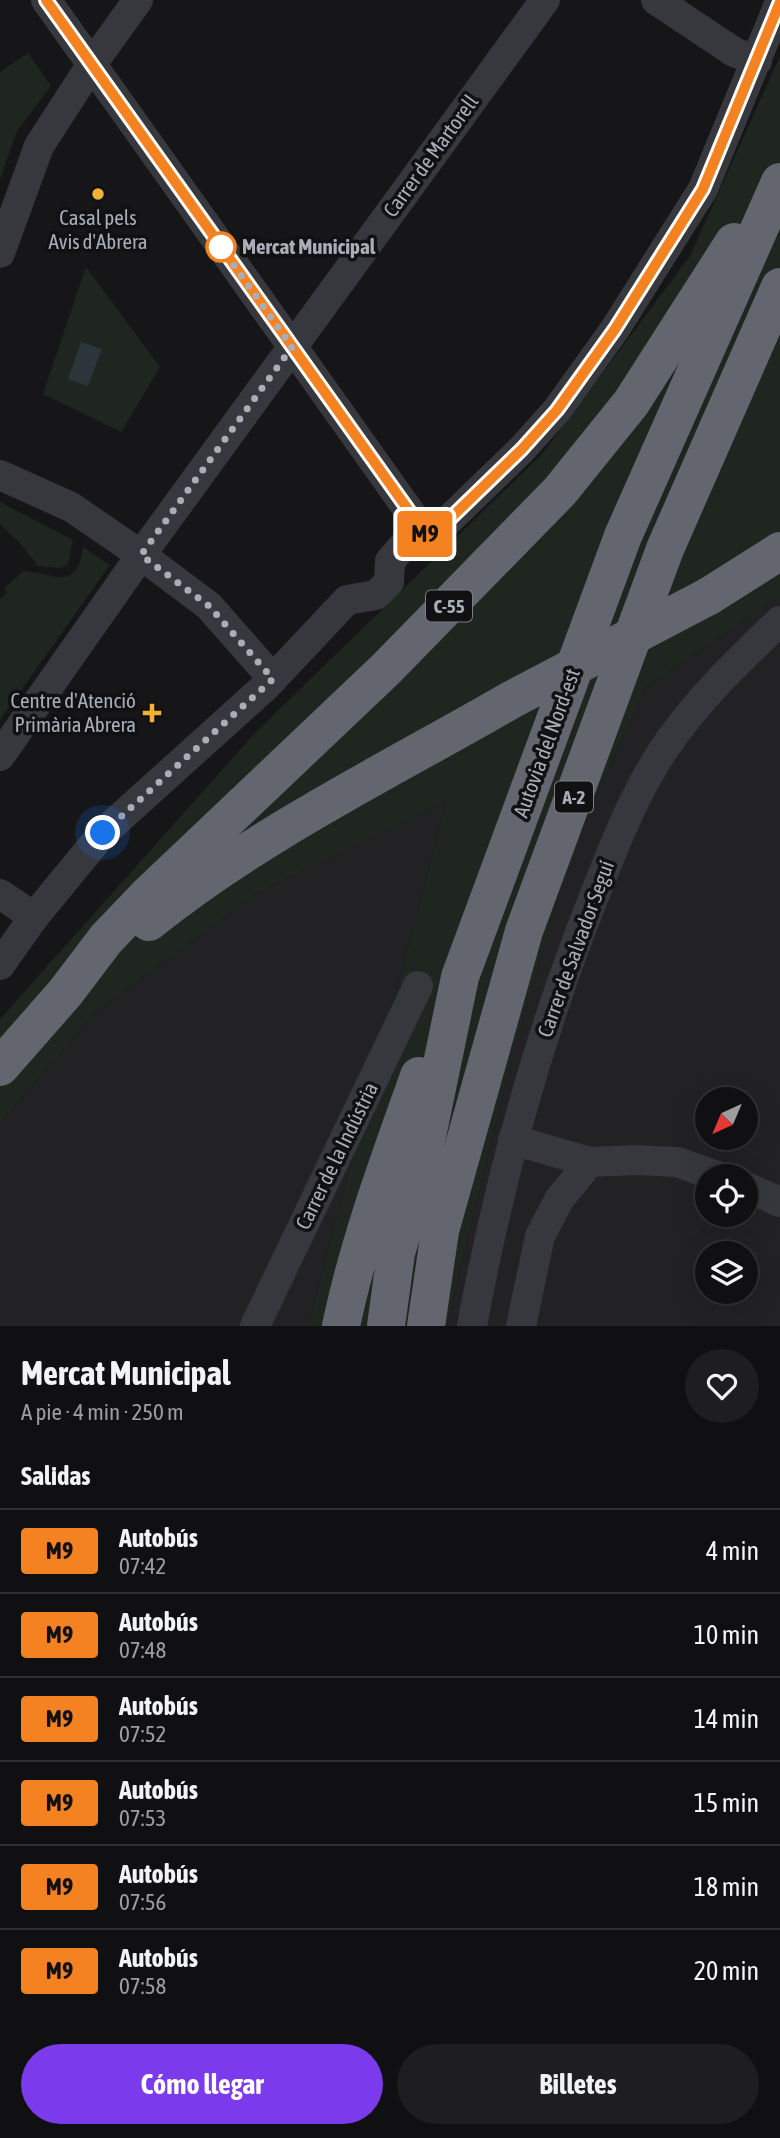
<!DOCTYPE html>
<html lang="es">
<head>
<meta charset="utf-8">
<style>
  body { margin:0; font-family:"Asap Condensed",sans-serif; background:#1e1e20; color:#f1f3f6; height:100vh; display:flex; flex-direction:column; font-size:26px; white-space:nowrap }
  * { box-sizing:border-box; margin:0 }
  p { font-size:23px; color:#9c9d9f }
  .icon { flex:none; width:38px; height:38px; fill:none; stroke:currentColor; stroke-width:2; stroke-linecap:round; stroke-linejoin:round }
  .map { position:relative; height:1326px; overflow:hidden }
  .details { display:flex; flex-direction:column; background:#101012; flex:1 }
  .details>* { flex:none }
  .badge { padding:0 14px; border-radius:5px; font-size:24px; line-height:46px }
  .needle { width:46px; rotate:224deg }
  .tools { position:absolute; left:695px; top:1087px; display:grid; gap:14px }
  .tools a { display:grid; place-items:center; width:63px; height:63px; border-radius:50%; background:#101012; box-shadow:0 7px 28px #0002,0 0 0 2px #303032; font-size:35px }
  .you { position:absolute; width:35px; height:35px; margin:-18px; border:5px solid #fff; border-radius:50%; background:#1a73e8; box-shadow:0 0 0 10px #1a73e833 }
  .map>.badge { position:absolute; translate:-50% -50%; box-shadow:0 0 0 4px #fff }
  h2 { padding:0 21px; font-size:26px; line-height:63px }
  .round { display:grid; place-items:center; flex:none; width:74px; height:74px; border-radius:37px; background:#1e1e20 }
  .summary { display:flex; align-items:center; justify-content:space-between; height:119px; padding:0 21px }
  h1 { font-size:33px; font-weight:700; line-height:52px }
  .action { display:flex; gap:14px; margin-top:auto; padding:14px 21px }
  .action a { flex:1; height:80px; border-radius:42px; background:#7c3aed; color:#fff; font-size:28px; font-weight:700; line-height:80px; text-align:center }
  .action a+a { background:#1e1e20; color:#f1f3f6 }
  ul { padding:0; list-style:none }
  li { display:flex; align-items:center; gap:21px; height:84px; padding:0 21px; border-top:2px solid #303032 }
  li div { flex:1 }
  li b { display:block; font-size:26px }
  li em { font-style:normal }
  li .badge { min-width:77px; font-weight:700; text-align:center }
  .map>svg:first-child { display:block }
  .built { fill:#222225; fill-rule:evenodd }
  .green { fill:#1e261f }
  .water { fill:#2c353c }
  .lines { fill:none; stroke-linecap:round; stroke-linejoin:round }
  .minor { stroke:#37383d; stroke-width:30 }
  .highway { stroke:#63666e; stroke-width:38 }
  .highway-bridge { stroke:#63666e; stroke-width:38 }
  .line-casing { stroke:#fff; stroke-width:16 }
  .line { stroke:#f58220; stroke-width:10 }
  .walk { stroke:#a8adb8; stroke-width:7; stroke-dasharray:0 12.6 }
  .poi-dot { fill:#f2b134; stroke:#111113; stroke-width:2.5 }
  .stop-dot { fill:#fff; stroke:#f58220; stroke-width:3.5 }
  .labels { text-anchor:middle; stroke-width:7; stroke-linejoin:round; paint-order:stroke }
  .shield { fill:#111113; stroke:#7b7e86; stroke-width:2 }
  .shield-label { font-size:19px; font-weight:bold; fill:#a8adb8 }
  .street-label { font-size:21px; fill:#a8adb8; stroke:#111113 }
  .poi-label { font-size:21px; fill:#a8adb8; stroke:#111113 }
  .stop-label { font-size:21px; font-weight:bold; fill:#a8adb8; stroke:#111113; text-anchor:start }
</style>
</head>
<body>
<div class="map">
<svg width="780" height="1326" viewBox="0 0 780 1326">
  <rect width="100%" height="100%" fill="#161618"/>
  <!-- built -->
  <g class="built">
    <path d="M780,596V1326H447L511,1061L569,858L645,688ZM707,1099H746V1138H707ZM707,1176H746V1214H707ZM707,1253H746V1292H707Z"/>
    <path d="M447,800L308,1326H0V1123L95,1013L254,895Z"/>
  </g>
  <!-- green -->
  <g class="green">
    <path d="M28,53L51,86L17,131L0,179V72Z"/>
    <path d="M780,56V596L645,688L569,858L511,1061L447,1326H308L447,800L254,895L95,1013L0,1123V1019L256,732L542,454L690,256Z"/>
    <path d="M86,267L160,367L121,432L43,394Z"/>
    <path d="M0,502L73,540L68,565L60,568L38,566L21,544L0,524Z"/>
    <path d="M83,547L110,565L0,720V599L7,593L4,588L23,571C57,574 77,592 83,547Z"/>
  </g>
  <!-- water -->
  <path class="water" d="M81,342L102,349L88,386L68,379Z"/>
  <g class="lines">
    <!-- minor -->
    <g class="minor">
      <path d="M46,0L429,539"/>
      <path d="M656,0L734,52L757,61"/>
      <path d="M0,253L39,146L92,64L138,0"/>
      <path d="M0,475L71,507L141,555L209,606L273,679"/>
      <path d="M0,756L141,555L545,0"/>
      <path d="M0,894L34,917"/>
      <path d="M0,965L34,917L103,833L266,686L347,600L376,595L389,582L390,561L405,544L429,539L522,449L557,410L615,329L703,189L780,2"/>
      <path d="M513,1140L590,1162L560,1198L540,1236L521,1326"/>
      <path d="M590,1162L636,1160L677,1162L717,1176"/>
      <path d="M746,1187L780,1202"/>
      <path d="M255,1326L418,986"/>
      <path d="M472,1326C499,1180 538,1037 593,899C614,846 634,793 666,746C698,699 739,660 780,621"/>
    </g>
    <!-- highway -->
    <g class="highway">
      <path d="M709,596L780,551"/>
      <path d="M149,922C260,833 388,771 511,700"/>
      <path d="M0,1067L65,993L106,939L149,894L386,669L560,491L631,403L734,242"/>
      <path d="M341,1326C359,1240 390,1158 419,1076"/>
      <path d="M386,1326L396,1253L419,1175L460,977L623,536L780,182"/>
      <path d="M426,1326L440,1231L524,931L665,549L780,287"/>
    </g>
    <!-- highway-bridge -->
    <path class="highway-bridge" d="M511,700L709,596"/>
  </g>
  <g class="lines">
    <defs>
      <path id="line" d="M46,0L429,539L522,449L557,410L615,329L703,189L780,2"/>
    </defs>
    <!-- line casing -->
    <use href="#line" class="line-casing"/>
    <!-- line -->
    <use href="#line" class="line"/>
    <!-- walk -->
    <path class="walk" d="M103,833L273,679L209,606L141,555L292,347L221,247"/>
  </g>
  <!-- markers -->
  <g class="poi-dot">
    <circle cx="98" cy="194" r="7"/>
    <path d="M148.5 702.5h7v7h7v7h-7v7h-7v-7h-7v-7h7z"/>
  </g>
  <circle class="stop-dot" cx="221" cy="247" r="14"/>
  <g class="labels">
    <!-- shield labels -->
    <g class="shield">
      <rect x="426" y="590.5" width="46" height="31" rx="5"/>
      <rect x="555" y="781.5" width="38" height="31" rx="5"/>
    </g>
    <g class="shield-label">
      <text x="449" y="613">C-55</text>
      <text x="574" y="804">A-2</text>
    </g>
    <!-- street labels -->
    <g class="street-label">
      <text transform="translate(431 156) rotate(-54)" y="7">Carrer de Martorell</text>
      <text transform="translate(547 743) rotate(-70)" y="7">Autovia del Nord-est</text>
      <text transform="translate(576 949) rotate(-70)" y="7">Carrer de Salvador Seguí</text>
      <text transform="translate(337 1156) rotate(-64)" y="7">Carrer de la Indústria</text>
    </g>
    <!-- poi labels -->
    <g class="poi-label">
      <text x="98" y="225">Casal pels<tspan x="98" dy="24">Avis d'Abrera</tspan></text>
      <text x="136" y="708" text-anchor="end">Centre d'Atenció<tspan x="136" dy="24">Primària Abrera</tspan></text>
    </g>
    <!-- stop labels -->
    <g class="stop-label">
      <text x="242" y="254">Mercat Municipal</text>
    </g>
  </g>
</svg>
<div class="tools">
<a><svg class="needle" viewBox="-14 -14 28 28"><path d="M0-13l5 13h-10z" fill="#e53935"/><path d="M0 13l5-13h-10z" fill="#9c9d9f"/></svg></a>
<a><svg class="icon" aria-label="locate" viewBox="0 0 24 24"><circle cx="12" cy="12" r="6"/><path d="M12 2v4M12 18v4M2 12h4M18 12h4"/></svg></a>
<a><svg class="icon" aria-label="layers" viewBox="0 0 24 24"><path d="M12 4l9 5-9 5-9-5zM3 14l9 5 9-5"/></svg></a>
</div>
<div class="you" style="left:103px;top:833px"></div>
<b class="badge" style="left:425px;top:534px;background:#f58220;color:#111">M9</b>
</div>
<section class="details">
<div class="summary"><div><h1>Mercat Municipal</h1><p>A pie · 4 min · 250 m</p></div><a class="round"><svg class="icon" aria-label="heart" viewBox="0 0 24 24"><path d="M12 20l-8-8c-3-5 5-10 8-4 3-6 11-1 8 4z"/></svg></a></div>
<h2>Salidas</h2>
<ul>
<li><span class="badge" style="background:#f58220;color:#111">M9</span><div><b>Autobús</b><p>07:42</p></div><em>4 min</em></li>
<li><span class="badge" style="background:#f58220;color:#111">M9</span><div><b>Autobús</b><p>07:48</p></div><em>10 min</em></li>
<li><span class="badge" style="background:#f58220;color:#111">M9</span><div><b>Autobús</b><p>07:52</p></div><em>14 min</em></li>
<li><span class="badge" style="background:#f58220;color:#111">M9</span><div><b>Autobús</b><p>07:53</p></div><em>15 min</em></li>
<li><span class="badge" style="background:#f58220;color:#111">M9</span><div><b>Autobús</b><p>07:56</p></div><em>18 min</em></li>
<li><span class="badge" style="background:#f58220;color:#111">M9</span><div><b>Autobús</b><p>07:58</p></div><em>20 min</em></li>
</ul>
<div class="action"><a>Cómo llegar</a><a>Billetes</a></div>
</section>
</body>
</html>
